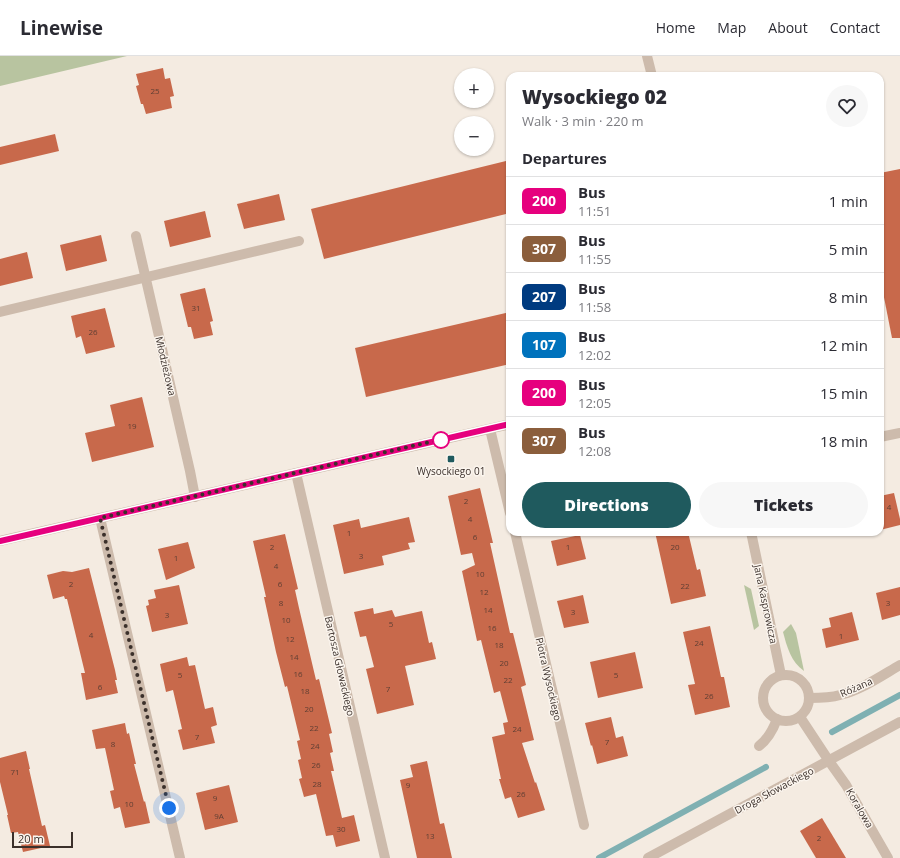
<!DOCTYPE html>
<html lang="en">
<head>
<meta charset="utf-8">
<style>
  body { margin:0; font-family:"Open Sans",sans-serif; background:#f7f7f7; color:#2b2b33; height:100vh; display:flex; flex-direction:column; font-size:15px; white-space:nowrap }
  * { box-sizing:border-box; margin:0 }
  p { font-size:13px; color:#7c7c81 }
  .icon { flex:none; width:22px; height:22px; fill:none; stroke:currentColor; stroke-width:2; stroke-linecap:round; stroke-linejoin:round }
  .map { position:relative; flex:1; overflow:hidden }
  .side { position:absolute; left:506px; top:16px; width:378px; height:464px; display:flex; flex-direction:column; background:#fff; border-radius:12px; box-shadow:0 1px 3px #0004 }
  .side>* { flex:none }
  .badge { padding:0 8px; border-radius:6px; font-size:14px; line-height:26px }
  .fabs { position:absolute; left:454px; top:12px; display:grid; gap:8px }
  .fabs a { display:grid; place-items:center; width:40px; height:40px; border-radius:50%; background:#fff; box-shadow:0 1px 3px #0004; font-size:20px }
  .scale { position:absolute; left:12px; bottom:10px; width:61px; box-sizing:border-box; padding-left:4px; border:2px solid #3b302b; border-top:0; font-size:11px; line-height:14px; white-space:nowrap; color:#3b302b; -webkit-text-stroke:3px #fbf5ee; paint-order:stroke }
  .you { position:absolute; width:20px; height:20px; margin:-10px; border:3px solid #fff; border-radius:50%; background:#1a73e8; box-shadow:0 0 0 6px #1a73e833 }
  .map>.badge { position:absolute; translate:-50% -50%; box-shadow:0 0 0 2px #fff }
  h2 { padding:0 16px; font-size:15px; line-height:36px }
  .round { display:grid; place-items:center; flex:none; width:42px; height:42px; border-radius:21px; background:#f7f7f7 }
  .headline { display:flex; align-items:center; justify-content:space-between; height:68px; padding:0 16px }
  h1 { font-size:19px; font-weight:800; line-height:30px }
  .primary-button { display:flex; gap:8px; margin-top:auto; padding:8px 16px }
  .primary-button a { flex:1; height:46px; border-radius:24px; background:#1f5a5e; color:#fff; font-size:16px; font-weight:800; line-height:46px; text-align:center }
  .primary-button a+a { background:#f7f7f7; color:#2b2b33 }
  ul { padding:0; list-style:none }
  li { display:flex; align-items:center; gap:12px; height:48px; padding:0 16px; border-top:1px solid #e1e1e2 }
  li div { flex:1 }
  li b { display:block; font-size:15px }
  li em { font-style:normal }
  li .badge { min-width:44px; font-weight:700; text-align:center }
  header { display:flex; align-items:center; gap:24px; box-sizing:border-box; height:56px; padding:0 20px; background:#fff; border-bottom:1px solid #e1e1e2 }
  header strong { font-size:19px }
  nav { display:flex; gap:22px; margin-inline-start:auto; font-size:14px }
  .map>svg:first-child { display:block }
  .green { fill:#b8c4a0 }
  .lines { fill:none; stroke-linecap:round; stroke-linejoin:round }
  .stream { stroke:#7fb0b2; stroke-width:6 }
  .building { fill:#c8694b }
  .service { stroke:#cdbbac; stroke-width:10 }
  .minor { stroke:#cdbbac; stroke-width:10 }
  .tertiary { stroke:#cdbbac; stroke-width:10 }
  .line-casing { stroke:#fff; stroke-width:9 }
  .line { stroke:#e6007e; stroke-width:6 }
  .walk { stroke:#3b302b; stroke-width:4; stroke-dasharray:0 7.2 }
  .stop-dot { fill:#fff; stroke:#e6007e; stroke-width:2 }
  .poi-dot { fill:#1f5a5e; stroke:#fbf5ee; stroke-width:1.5 }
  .labels { text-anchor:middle; stroke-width:3; stroke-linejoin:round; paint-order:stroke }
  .number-label { font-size:8px; fill:#5e3e33 }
  .street-label { font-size:10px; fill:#3b302b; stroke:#fbf5ee }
  .poi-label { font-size:10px; fill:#3b302b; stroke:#fbf5ee }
</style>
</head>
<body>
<header>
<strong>Linewise</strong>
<nav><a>Home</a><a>Map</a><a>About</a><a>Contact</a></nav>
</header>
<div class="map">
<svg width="900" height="802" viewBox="0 0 900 802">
  <rect width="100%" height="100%" fill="#f4ebe1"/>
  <!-- green -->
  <g class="green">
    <path d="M0,0H127L0,30Z"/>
    <path d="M744,529L751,533L759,570L754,574Z"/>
    <path d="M791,568L796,577L804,615C791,606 787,591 783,576Z"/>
  </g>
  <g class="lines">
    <!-- stream -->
    <g class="stream">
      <path d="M832,676L900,639"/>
      <path d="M599,802L766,711"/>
    </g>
  </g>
  <!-- building -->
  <g class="building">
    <path d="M163,12L165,23L170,22L174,40L170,41L172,52L146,58L143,48H141L136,30L139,29L136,18Z"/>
    <path d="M55,78L59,95L0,109V91Z"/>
    <path d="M510,104V157L324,203L311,153Z"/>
    <path d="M900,113V282H892L880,221V117Z"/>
    <path d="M279,138L285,164L244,173L237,148Z"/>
    <path d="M205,155L211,181L170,191L164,165Z"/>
    <path d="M101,179L107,205L66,215L60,189Z"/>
    <path d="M27,196L33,222L0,230V203Z"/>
    <path d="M205,232L213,265L210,266L213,279L194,283L191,271H188L180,238Z"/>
    <path d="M105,252L115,291L86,298L81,280L76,282L71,260Z"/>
    <path d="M510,256V308L366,341L355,292Z"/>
    <path d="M142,341L154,391L92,406L85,377L115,370L110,349Z"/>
    <path d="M480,432L493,487H490L510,577H513L526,629L521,631L534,684L522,687L535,727L536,726L545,754L518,762L511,741L505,743L499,723H501L492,681L505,678L503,667L508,666L500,635L494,637L481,584L477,585L462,515L475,509L472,497L461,499L448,440Z"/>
    <path d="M894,437L900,463V469L880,474V440Z"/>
    <path d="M409,461L415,486L408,487L410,493L382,500L384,509L344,518L333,469L359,463L361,472Z"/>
    <path d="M655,476H688L697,514L700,513L706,540L671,548Z"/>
    <path d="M285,478L298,533L295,534L299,552L316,624L319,623L332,677L329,678L333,696L330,697L334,715H331L342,762L354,759L360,785L336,791L333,779L326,780L316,738L304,741L299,723L302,722L298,704L301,703L297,685L300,684L287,630L285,631L276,596L264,541H266L253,485Z"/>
    <path d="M580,479L586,503L557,510L551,485Z"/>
    <path d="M188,486L195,512L166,524L158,493Z"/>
    <path d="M89,512L115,614L117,624H115L118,637L86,644L81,617H85L67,543H65L64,540L53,543L47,519L63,515L72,516Z"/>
    <path d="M179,529L188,568L152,576L146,550L149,549L148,544L156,542L154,534Z"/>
    <path d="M900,531V559L882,564L876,537Z"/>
    <path d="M583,539L589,567L564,572L557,545Z"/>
    <path d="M373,552L374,558L392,554L395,561L422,555L429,587L432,586L436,603L405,610L414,649L377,658L366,613L374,611L366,580L360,581L354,556Z"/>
    <path d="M852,556L859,584L826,592L822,573L831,571L829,562Z"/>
    <path d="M710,570L721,621H724L730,651L695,659L688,629L695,628L683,576Z"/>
    <path d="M635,596L643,632L598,642L590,606Z"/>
    <path d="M187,601L189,610L195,609L205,653L213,651L217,669L211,671L215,687L183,694L178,674L182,673L173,634L166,636L160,608Z"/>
    <path d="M611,661L616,682L623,680L628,700L597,708L592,689L591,690L585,667Z"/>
    <path d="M125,667L127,678L129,677L136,708H134L144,746L145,745L150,767L125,772L120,751L114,753L110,735L114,734L105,692L96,693L92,674Z"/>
    <path d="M26,695L30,713H29L42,770L45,769L50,790L23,796L18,776L11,777L7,759H8L0,726V702Z"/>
    <path d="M427,705L440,768L444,767L452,802H417L400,724L413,721L410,709Z"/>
    <path d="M229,729L238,766L205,774L196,737Z"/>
    <path d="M822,762L846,802H816L800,775Z"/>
  </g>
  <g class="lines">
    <!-- service -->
    <g class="service">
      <path d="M0,256L299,185"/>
      <path d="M759,690C768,683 773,674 777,663"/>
    </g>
    <!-- minor -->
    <g class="minor">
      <path d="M136,180L190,415L195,441"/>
      <path d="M490,373L510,457"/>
      <path d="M880,381L900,377"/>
      <path d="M296,417L385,802"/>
      <path d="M100,462L180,802"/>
      <path d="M515,476L584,769"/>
      <path d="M751,476L781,619"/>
      <circle cx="786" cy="642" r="23"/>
      <path d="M809,642C819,642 830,642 840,639C861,634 881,620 900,609"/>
      <path d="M800,661L829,705L846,729L888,802"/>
      <path d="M648,802L900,666"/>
    </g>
    <!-- tertiary -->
    <g class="tertiary">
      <path d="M647,0L652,20"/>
      <path d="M0,485L510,368"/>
    </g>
  </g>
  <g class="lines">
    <defs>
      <path id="line" d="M0,485L510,368"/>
    </defs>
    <!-- line casing -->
    <use href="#line" class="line-casing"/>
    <!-- line -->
    <use href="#line" class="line"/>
    <!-- walk -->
    <path class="walk" d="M169,752L100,462L447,382L441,384"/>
  </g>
  <!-- markers -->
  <circle class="stop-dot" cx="441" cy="384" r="8"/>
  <rect class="poi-dot" x="447" y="399" width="8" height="8" rx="2"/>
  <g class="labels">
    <!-- number labels -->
    <g class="number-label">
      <text x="155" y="38">25</text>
      <text x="196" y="255">31</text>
      <text x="93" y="279">26</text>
      <text x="132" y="373">19</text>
      <text x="466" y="448">2</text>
      <text x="889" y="454">4</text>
      <text x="470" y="466">4</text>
      <text x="349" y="480">1</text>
      <text x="475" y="484">6</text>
      <text x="272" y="494">2</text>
      <text x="568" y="494">1</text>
      <text x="675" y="494">20</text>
      <text x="361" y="503">3</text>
      <text x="176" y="505">1</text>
      <text x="276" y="513">4</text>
      <text x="480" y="521">10</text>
      <text x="71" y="531">2</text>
      <text x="280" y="531">6</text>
      <text x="685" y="533">22</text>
      <text x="484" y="539">12</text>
      <text x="281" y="550">8</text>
      <text x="888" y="550">3</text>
      <text x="488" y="557">14</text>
      <text x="573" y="559">3</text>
      <text x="167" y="562">3</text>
      <text x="286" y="567">10</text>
      <text x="391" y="571">5</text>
      <text x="492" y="575">16</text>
      <text x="91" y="582">4</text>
      <text x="841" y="583">1</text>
      <text x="290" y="586">12</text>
      <text x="699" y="590">24</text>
      <text x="499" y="592">18</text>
      <text x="294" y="604">14</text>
      <text x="504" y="610">20</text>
      <text x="298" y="621">16</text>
      <text x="180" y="622">5</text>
      <text x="616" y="622">5</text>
      <text x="508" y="627">22</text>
      <text x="100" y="634">6</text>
      <text x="388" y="636">7</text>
      <text x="305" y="638">18</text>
      <text x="709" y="643">26</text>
      <text x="309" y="656">20</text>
      <text x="314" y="675">22</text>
      <text x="517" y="676">24</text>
      <text x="197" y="684">7</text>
      <text x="607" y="689">7</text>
      <text x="113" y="691">8</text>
      <text x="315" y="693">24</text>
      <text x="316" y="712">26</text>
      <text x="15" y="719">71</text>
      <text x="317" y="731">28</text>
      <text x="408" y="732">9</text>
      <text x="521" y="741">26</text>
      <text x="215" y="745">9</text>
      <text x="129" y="751">10</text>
      <text x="219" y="763">9A</text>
      <text x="341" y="776">30</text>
      <text x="430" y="783">13</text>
      <text x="819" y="785">2</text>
    </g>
    <!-- street labels -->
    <g class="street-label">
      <text transform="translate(166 310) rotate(77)" y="4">Młodzieżowa</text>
      <text transform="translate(766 548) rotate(78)" y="4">Jana Kasprowicza</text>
      <text transform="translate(340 610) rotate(77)" y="4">Bartosza Głowackiego</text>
      <text transform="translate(549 623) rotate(77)" y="4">Piotra Wysockiego</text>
      <text transform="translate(856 631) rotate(-24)" y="4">Różana</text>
      <text transform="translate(774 734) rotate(-28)" y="4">Droga Słowackiego</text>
      <text transform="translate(860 752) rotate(60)" y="4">Koralowa</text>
    </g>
    <!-- poi labels -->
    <g class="poi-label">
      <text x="451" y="419">Wysockiego 01</text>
    </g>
  </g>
</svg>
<div class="fabs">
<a>+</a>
<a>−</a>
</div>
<div class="scale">20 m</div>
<div class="you" style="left:169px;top:752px"></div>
<section class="side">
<div class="headline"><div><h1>Wysockiego 02</h1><p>Walk · 3 min · 220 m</p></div><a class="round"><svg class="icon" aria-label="heart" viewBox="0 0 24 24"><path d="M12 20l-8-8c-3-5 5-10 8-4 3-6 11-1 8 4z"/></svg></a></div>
<h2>Departures</h2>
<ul>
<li><span class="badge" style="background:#e6007e;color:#fff">200</span><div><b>Bus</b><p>11:51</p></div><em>1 min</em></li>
<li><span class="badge" style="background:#8b5e3c;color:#fff">307</span><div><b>Bus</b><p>11:55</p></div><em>5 min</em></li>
<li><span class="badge" style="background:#003b80;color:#fff">207</span><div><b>Bus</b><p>11:58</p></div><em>8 min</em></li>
<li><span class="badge" style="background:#0072bc;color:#fff">107</span><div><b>Bus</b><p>12:02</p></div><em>12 min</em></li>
<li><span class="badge" style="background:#e6007e;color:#fff">200</span><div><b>Bus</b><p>12:05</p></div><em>15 min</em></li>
<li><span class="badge" style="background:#8b5e3c;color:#fff">307</span><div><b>Bus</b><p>12:08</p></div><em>18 min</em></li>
</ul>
<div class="primary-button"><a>Directions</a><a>Tickets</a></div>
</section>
</div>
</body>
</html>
